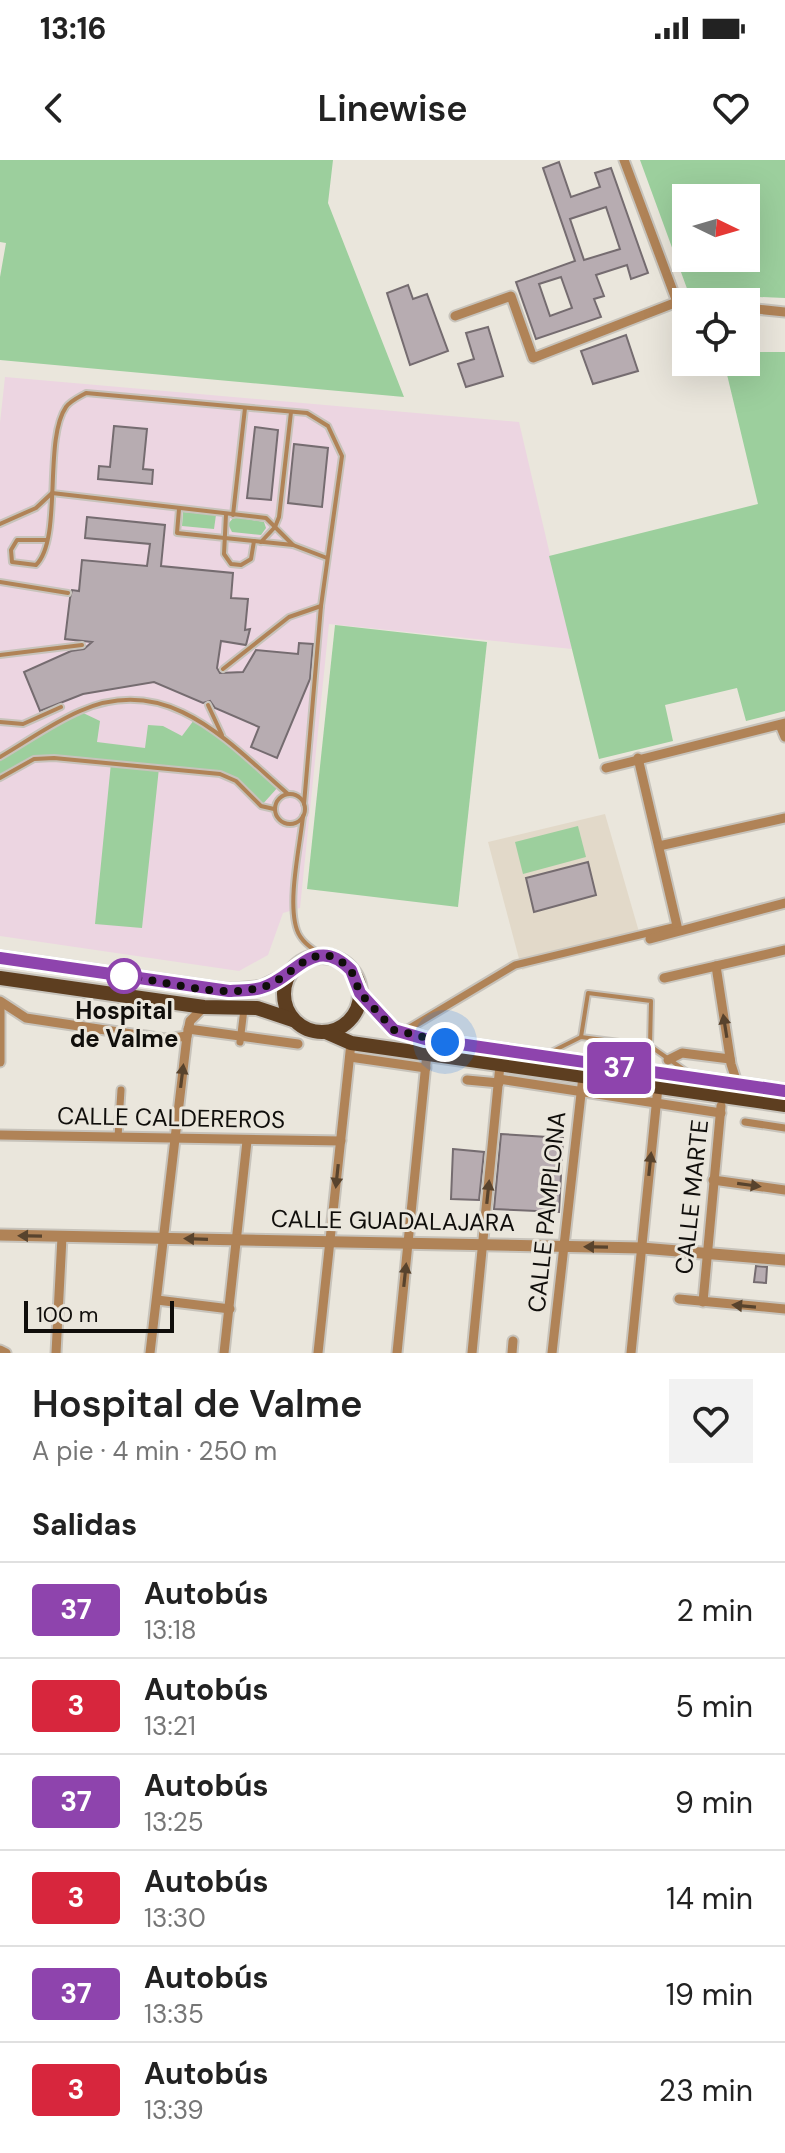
<!DOCTYPE html>
<html lang="es">
<head>
<meta charset="utf-8">
<style>
  body { margin:0; font-family:"DM Sans",sans-serif; background:#f2f2f2; color:#222; height:100vh; display:flex; flex-direction:column; font-size:30px; white-space:nowrap }
  * { box-sizing:border-box; margin:0 }
  p { font-size:26px; color:#767676 }
  .icon { flex:none; width:44px; height:44px; fill:none; stroke:currentColor; stroke-width:2; stroke-linecap:round; stroke-linejoin:round }
  .map { position:relative; height:1193px; overflow:hidden }
  .panel { display:flex; flex-direction:column; background:#fff; flex:1 }
  .panel>* { flex:none }
  .badge { padding:0 16px; border-radius:6px; font-size:28px; line-height:52px }
  .needle { width:52px; rotate:95deg }
  .controls { position:absolute; left:672px; top:24px; display:grid; gap:16px }
  .controls a { display:grid; place-items:center; width:88px; height:88px; border-radius:0px; background:#fff; box-shadow:0 8px 32px #0002; font-size:40px }
  .scale { position:absolute; left:24px; bottom:20px; width:150px; box-sizing:border-box; padding-left:8px; border:4px solid #100e0b; border-top:0; font-size:22px; line-height:28px; white-space:nowrap; color:#100e0b; -webkit-text-stroke:6px #eae6dc; paint-order:stroke }
  .you { position:absolute; width:40px; height:40px; margin:-20px; border:6px solid #fff; border-radius:50%; background:#1a73e8; box-shadow:0 0 0 12px #1a73e833 }
  .map>.badge { position:absolute; translate:-50% -50%; box-shadow:0 0 0 4px #fff }
  h2 { padding:0 32px; font-size:30px; line-height:72px }
  .round { display:grid; place-items:center; flex:none; width:84px; height:84px; border-radius:0px; background:#f2f2f2 }
  .summary { display:flex; align-items:center; justify-content:space-between; height:136px; padding:0 32px }
  h1 { font-size:38px; font-weight:600; line-height:60px }
  ul { padding:0; list-style:none }
  li { display:flex; align-items:center; gap:24px; height:96px; padding:0 32px; border-top:2px solid #e0e0e0 }
  li div { flex:1 }
  li b { display:block; font-size:30px }
  li em { font-style:normal }
  li .badge { min-width:88px; font-weight:700; text-align:center }
  .status { display:flex; justify-content:space-between; align-items:center; height:56px; padding:0 40px; background:#fff; direction:ltr }
  .status svg { height:22px; fill:currentColor }
  header { display:flex; justify-content:space-between; align-items:center; height:104px; padding:0 32px; background:#fff; font-size:36px; font-weight:600 }
  .map>svg:first-child { display:block }
  .built { fill:#e2d9c9 }
  .medical { fill:#ecd5e1 }
  .green { fill:#9ccf9d; fill-rule:evenodd }
  .building { fill:#b7acb1; stroke:#756c70; stroke-width:2; fill-rule:evenodd }
  .lines { fill:none; stroke-linecap:round; stroke-linejoin:round }
  .service-casing { stroke:#c7c3bb; stroke-width:8 }
  .pedestrian-casing { stroke:#c7c3bb; stroke-width:11 }
  .minor-casing { stroke:#c7c3bb; stroke-width:13 }
  .tertiary-casing { stroke:#c7c3bb; stroke-width:15 }
  .primary-casing { stroke:#c7c3bb; stroke-width:18 }
  .service { stroke:#b08357; stroke-width:4 }
  .pedestrian { stroke:#b08357; stroke-width:7 }
  .minor { stroke:#b08357; stroke-width:9 }
  .tertiary { stroke:#b08357; stroke-width:11 }
  .primary { stroke:#5d3e20; stroke-width:14 }
  .oneway { fill:#58432d }
  .line-casing { stroke:#fff; stroke-width:18 }
  .line { stroke:#8e44ad; stroke-width:12 }
  .walk { stroke:#100e0b; stroke-width:8; stroke-dasharray:0 14.4 }
  .stop-dot { fill:#fff; stroke:#8e44ad; stroke-width:4 }
  .labels { text-anchor:middle; stroke-width:6; stroke-linejoin:round; paint-order:stroke }
  .stop-label { font-size:24px; font-weight:bold; fill:#100e0b; stroke:#eae6dc }
  .street-label { font-size:24px; fill:#100e0b; stroke:#eae6dc }
</style>
</head>
<body>
<div class="status"><b>13:16</b><svg viewBox="0 0 49 12"><path d="M0 12V9h3v3zM5 12V6h3v6zM10 12V3h3v9zM15 12V0h3v12zM26 1h20v11H26zM47 4h2v5h-2z"/></svg></div>
<header><svg class="icon" aria-label="back" viewBox="0 0 24 24"><path d="M15 5l-7 7 7 7"/></svg>Linewise<svg class="icon" aria-label="heart" viewBox="0 0 24 24"><path d="M12 20l-8-8c-3-5 5-10 8-4 3-6 11-1 8 4z"/></svg></header>
<div class="map">
<svg width="785" height="1193" viewBox="0 0 785 1193">
  <rect width="100%" height="100%" fill="#eae6dc"/>
  <!-- built -->
  <path class="built" d="M605,654L639,772L522,810L488,682Z"/>
  <!-- medical -->
  <path class="medical" d="M5,217L519,262L572,489L329,464L300,748L283,753L268,795L239,811L0,776V263Z"/>
  <!-- green -->
  <g class="green">
    <path d="M0,0H333L328,43L404,237L0,200V117L6,83L0,82Z"/>
    <path d="M640,0H785V138L689,134ZM686,38H746V98H686Z"/>
    <path d="M746,192H785V551L746,561L737,528L665,545L673,581L599,599L549,396L758,344L724,202H746Z"/>
    <path d="M183,352L216,355L214,369L182,366Z"/>
    <path d="M234,357L264,362L266,368L261,375L232,372L228,364Z"/>
    <path d="M335,465L487,482L458,747L307,729Z"/>
    <path d="M79,551L100,561L97,582L145,588L148,565L163,566L182,576L197,556L279,626L261,646C221,608 211,613 159,608L142,768L95,764L111,603L34,599L0,618V597Z"/>
    <path d="M578,666L586,697L523,714L515,682Z"/>
  </g>
  <!-- building -->
  <g class="building">
    <path d="M559,2L571,37L600,27L595,13L611,8L648,113L631,119L627,105L596,115L604,136L594,139L601,157L536,179L516,122L575,101L543,8ZM606,47L620,89L584,100L570,59ZM561,117L572,148L550,156L539,124Z"/>
    <path d="M408,125L413,139L427,134L448,191L410,205L387,133Z"/>
    <path d="M488,167L503,216L466,227L458,204L474,199L466,173Z"/>
    <path d="M626,175L638,211L593,224L581,191Z"/>
    <path d="M114,266L147,269L143,309L153,310L152,324L98,319L99,306L110,307Z"/>
    <path d="M255,267L278,270L271,340L247,338Z"/>
    <path d="M294,284L328,288L322,347L288,343Z"/>
    <path d="M87,357L165,365L161,406L233,413L231,438L248,439L245,470L250,469L246,485L221,481L217,508L220,513L243,512L256,490L298,494L299,483L313,484L310,519L277,598L251,587L259,567L215,548L210,541L203,543L154,522L83,534L40,551L24,512L71,491L84,489L92,482L65,479L70,438L72,430L79,431L82,400L147,406L150,384L85,378Z"/>
    <path d="M588,702L596,735L534,752L526,718Z"/>
    <path d="M501,974L563,978L559,1052L494,1049Z"/>
    <path d="M453,989L484,992L479,1040L451,1039Z"/>
    <path d="M756,1106L767,1107L766,1123L754,1122Z"/>
  </g>
  <g class="lines">
    <defs>
      <g id="service">
        <path d="M179,349L177,373L293,385L327,398"/>
        <path d="M226,354L224,394L231,404L241,405L251,399L254,381"/>
        <path d="M233,355L245,248"/>
        <path d="M0,364L36,348L52,333L266,358L293,385"/>
        <path d="M46,380H17L11,390L12,402L36,405C63,379 43,280 66,247C70,241 79,237 86,233L307,253L328,266L342,296L321,446L304,644"/>
        <path d="M261,382L275,367L279,357L291,252"/>
        <path d="M0,422L68,433"/>
        <path d="M0,495L82,485"/>
        <path d="M223,509L289,457L321,446"/>
        <path d="M208,545L222,575"/>
        <path d="M0,562L23,564L61,547"/>
        <path d="M0,597C26,582 52,563 80,551C168,512 228,582 288,634"/>
        <path d="M0,618L34,599L54,598L220,614L236,621L261,646L274,649"/>
        <circle cx="290" cy="649" r="15"/>
        <path d="M303,656C300,686 287,742 297,770C301,782 313,789 323,796"/>
        <path d="M581,877L588,833L651,841L650,886L686,911"/>
        <path d="M549,893L581,877L650,886"/>
      </g>
      <g id="pedestrian">
        <path d="M403,872L515,805L677,766"/>
        <path d="M240,882L244,849"/>
        <path d="M745,962L785,968"/>
        <path d="M118,977L121,930"/>
      </g>
      <g id="minor">
        <path d="M624,0L677,142"/>
        <path d="M746,148L785,152"/>
        <path d="M455,156L511,136L533,198L677,142L686,143"/>
        <path d="M780,565L785,577"/>
        <path d="M638,598L678,770"/>
        <path d="M606,608L785,563"/>
        <path d="M659,686L785,658"/>
        <path d="M650,779L785,743"/>
        <path d="M716,806L731,904L738,926"/>
        <path d="M664,818L785,790"/>
        <path d="M0,841L26,858L165,879L187,876L190,861L204,847"/>
        <path d="M188,869L298,884"/>
        <path d="M350,897L426,908"/>
        <path d="M668,900L682,893L730,899"/>
        <path d="M0,902V842"/>
        <path d="M499,919L721,953"/>
        <path d="M467,920L499,923"/>
        <path d="M0,975L341,981"/>
        <path d="M713,1020L785,1030"/>
        <path d="M679,1139L785,1149"/>
        <path d="M157,1140L230,1149"/>
        <path d="M703,1142L721,946"/>
        <path d="M0,1190L6,1193"/>
        <path d="M56,1193L62,1077"/>
        <path d="M150,1193L187,876"/>
        <path d="M224,1193L247,981"/>
        <path d="M318,1193L351,883"/>
        <path d="M397,1193L427,893"/>
        <path d="M472,1193L500,905"/>
        <path d="M512,1193L513,1181"/>
        <path d="M552,1193L583,916"/>
        <path d="M631,1193L658,927"/>
      </g>
      <path id="tertiary" d="M0,1075L642,1088L785,1100"/>
      <g id="primary">
        <circle cx="322" cy="834" r="38"/>
        <path d="M0,798L229,831L261,828L288,815"/>
        <path d="M0,818L204,847L257,848L293,860"/>
        <path d="M360,833L394,870L425,879L785,931"/>
        <path d="M326,872L351,883L785,945"/>
      </g>
    </defs>
    <!-- service casing -->
    <use href="#service" class="service-casing"/>
    <!-- pedestrian casing -->
    <use href="#pedestrian" class="pedestrian-casing"/>
    <!-- minor casing -->
    <use href="#minor" class="minor-casing"/>
    <!-- tertiary casing -->
    <use href="#tertiary" class="tertiary-casing"/>
    <!-- primary casing -->
    <use href="#primary" class="primary-casing"/>
    <!-- service -->
    <use href="#service" class="service"/>
    <!-- pedestrian -->
    <use href="#pedestrian" class="pedestrian"/>
    <!-- minor -->
    <use href="#minor" class="minor"/>
    <!-- tertiary -->
    <use href="#tertiary" class="tertiary"/>
    <!-- primary -->
    <use href="#primary" class="primary"/>
  </g>
  <!-- one-way arrows -->
  <defs><path id="oneway-solid" d="M-6-.8H1V-3.2L6.5 0L1 3.2V.8H-6Z" transform="scale(2)"/></defs>
  <g class="oneway">
    <use href="#oneway-solid" transform="translate(725 866) rotate(-99)"/>
    <use href="#oneway-solid" transform="translate(182 916) rotate(-83)"/>
    <use href="#oneway-solid" transform="translate(650 1004) rotate(-84)"/>
    <use href="#oneway-solid" transform="translate(337 1016) rotate(96)"/>
    <use href="#oneway-solid" transform="translate(749 1025) rotate(8)"/>
    <use href="#oneway-solid" transform="translate(488 1032) rotate(-84)"/>
    <use href="#oneway-solid" transform="translate(30 1076) rotate(-179)"/>
    <use href="#oneway-solid" transform="translate(196 1079) rotate(-178)"/>
    <use href="#oneway-solid" transform="translate(596 1087) rotate(-179)"/>
    <use href="#oneway-solid" transform="translate(405 1115) rotate(-84)"/>
    <use href="#oneway-solid" transform="translate(744 1146) rotate(-175)"/>
  </g>
  <g class="lines">
    <defs>
      <path id="line" d="M0,798L229,831C239,830 251,831 261,828C295,819 314,772 351,810L360,833L394,870L425,879L785,931"/>
    </defs>
    <!-- line casing -->
    <use href="#line" class="line-casing"/>
    <!-- line -->
    <use href="#line" class="line"/>
    <!-- walk -->
    <path class="walk" d="M124,816C167,821 216,838 259,828C294,821 313,771 351,810L360,833L394,870L445,882"/>
  </g>
  <!-- markers -->
  <circle class="stop-dot" cx="124" cy="816" r="16"/>
  <g class="labels">
    <!-- stop labels -->
    <g class="stop-label">
      <text x="124" y="859">Hospital<tspan x="124" dy="28">de Valme</tspan></text>
    </g>
    <!-- street labels -->
    <g class="street-label">
      <text transform="translate(171 958) rotate(1)" y="8">CALLE CALDEREROS</text>
      <text transform="translate(692 1037) rotate(-84)" y="8">CALLE MARTE</text>
      <text transform="translate(547 1052) rotate(-84)" y="8">CALLE PAMPLONA</text>
      <text transform="translate(393 1061) rotate(1)" y="8">CALLE GUADALAJARA</text>
    </g>
  </g>
</svg>
<div class="controls">
<a><svg class="needle" viewBox="-14 -14 28 28"><path d="M0-13l5 13h-10z" fill="#e53935"/><path d="M0 13l5-13h-10z" fill="#767676"/></svg></a>
<a><svg class="icon" aria-label="locate" viewBox="0 0 24 24"><circle cx="12" cy="12" r="6"/><path d="M12 2v4M12 18v4M2 12h4M18 12h4"/></svg></a>
</div>
<div class="scale">100 m</div>
<div class="you" style="left:445px;top:882px"></div>
<b class="badge" style="left:619px;top:908px;background:#8e44ad;color:#fff">37</b>
</div>
<section class="panel">
<div class="summary"><div><h1>Hospital de Valme</h1><p>A pie · 4 min · 250 m</p></div><a class="round"><svg class="icon" aria-label="heart" viewBox="0 0 24 24"><path d="M12 20l-8-8c-3-5 5-10 8-4 3-6 11-1 8 4z"/></svg></a></div>
<h2>Salidas</h2>
<ul>
<li><span class="badge" style="background:#8e44ad;color:#fff">37</span><div><b>Autobús</b><p>13:18</p></div><em>2 min</em></li>
<li><span class="badge" style="background:#d7263d;color:#fff">3</span><div><b>Autobús</b><p>13:21</p></div><em>5 min</em></li>
<li><span class="badge" style="background:#8e44ad;color:#fff">37</span><div><b>Autobús</b><p>13:25</p></div><em>9 min</em></li>
<li><span class="badge" style="background:#d7263d;color:#fff">3</span><div><b>Autobús</b><p>13:30</p></div><em>14 min</em></li>
<li><span class="badge" style="background:#8e44ad;color:#fff">37</span><div><b>Autobús</b><p>13:35</p></div><em>19 min</em></li>
<li><span class="badge" style="background:#d7263d;color:#fff">3</span><div><b>Autobús</b><p>13:39</p></div><em>23 min</em></li>
</ul>
</section>
</body>
</html>
